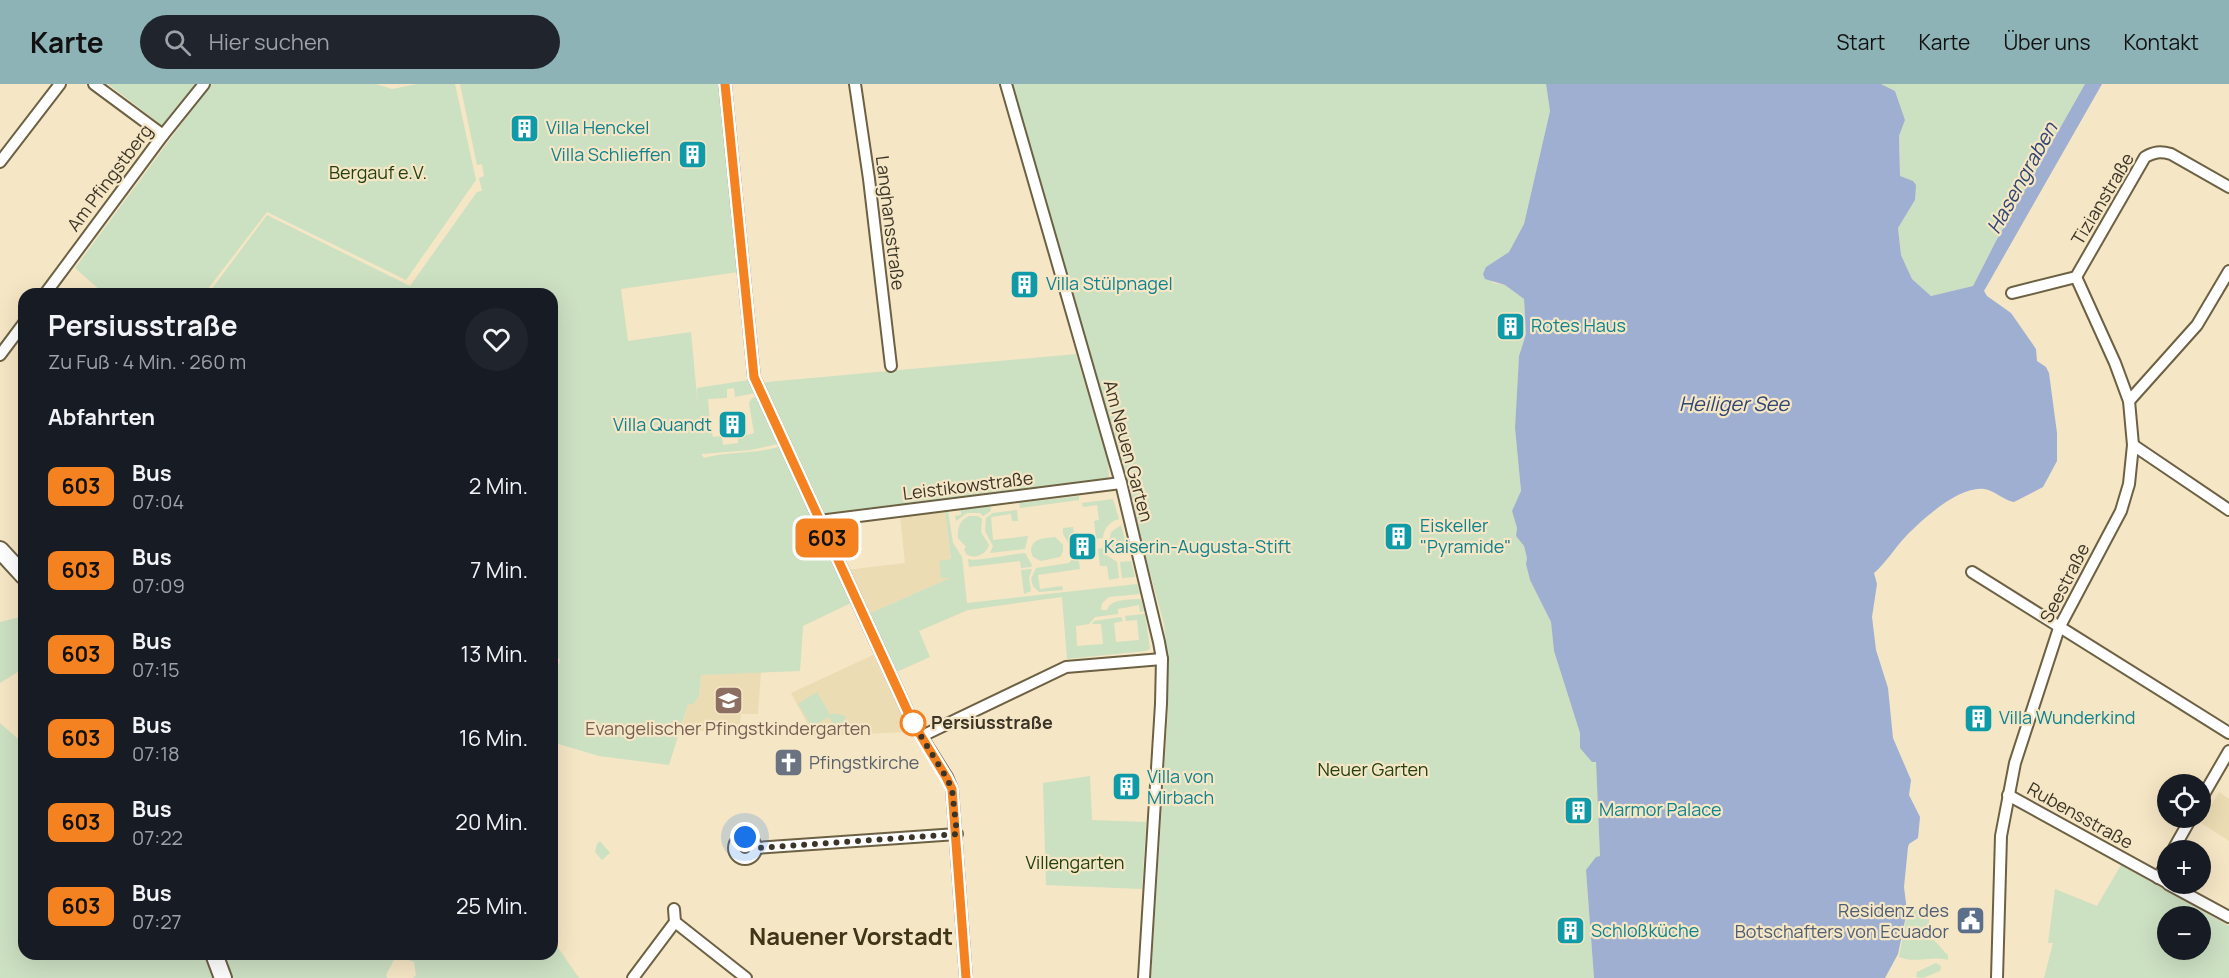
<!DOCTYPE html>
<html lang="de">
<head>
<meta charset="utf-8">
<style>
  body { margin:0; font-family:Manrope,sans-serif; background:#20242c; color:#f1f3f6; height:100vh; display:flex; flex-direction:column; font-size:22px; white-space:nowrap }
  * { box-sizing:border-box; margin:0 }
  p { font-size:20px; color:#9ea1a6 }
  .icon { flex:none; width:33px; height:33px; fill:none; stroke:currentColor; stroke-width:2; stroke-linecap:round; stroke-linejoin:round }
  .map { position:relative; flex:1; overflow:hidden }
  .details { position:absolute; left:18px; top:204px; width:540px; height:672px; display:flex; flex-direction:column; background:#171b24; border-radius:18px; box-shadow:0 6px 24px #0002 }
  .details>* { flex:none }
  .badge { padding:0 12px; border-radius:9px; font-size:21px; line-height:39px }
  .buttons { position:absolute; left:2157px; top:690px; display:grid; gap:12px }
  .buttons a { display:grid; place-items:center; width:54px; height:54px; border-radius:50%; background:#171b24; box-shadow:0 6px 24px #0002; font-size:30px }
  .you { position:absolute; width:30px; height:30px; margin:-15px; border:4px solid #fff; border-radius:50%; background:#1a73e8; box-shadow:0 0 0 9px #1a73e833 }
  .map>.badge { position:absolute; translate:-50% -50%; box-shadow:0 0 0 3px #fff }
  h2 { padding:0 30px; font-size:22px; line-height:54px }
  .round { display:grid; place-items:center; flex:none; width:63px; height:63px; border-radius:32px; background:#20242c }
  .head { display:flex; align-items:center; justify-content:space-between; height:102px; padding:0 30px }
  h1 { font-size:28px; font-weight:700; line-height:45px }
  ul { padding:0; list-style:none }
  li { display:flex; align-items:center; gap:18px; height:84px; padding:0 30px }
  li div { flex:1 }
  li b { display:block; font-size:22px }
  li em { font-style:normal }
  li .badge { min-width:66px; font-weight:700; text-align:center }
  header { display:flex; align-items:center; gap:36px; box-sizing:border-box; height:84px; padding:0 30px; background:#8eb3b7; color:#111 }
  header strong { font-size:28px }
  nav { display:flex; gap:33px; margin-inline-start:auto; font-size:21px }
  .search { width:420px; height:54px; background:#20242c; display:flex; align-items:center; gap:15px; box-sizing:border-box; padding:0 21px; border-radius:33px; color:#9ea1a6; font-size:22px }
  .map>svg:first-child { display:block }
  .built { fill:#ecdcb3 }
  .green { fill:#cce0c2; fill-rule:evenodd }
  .water { fill:#9eafd1 }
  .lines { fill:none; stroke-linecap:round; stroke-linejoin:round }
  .minor-casing { stroke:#6d6144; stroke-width:14 }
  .primary-casing { stroke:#6d6144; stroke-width:20 }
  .minor { stroke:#fff; stroke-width:10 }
  .primary { stroke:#fff; stroke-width:16 }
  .line-casing { stroke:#fff; stroke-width:14 }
  .line { stroke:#f58220; stroke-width:9 }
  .walk { stroke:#3b3528; stroke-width:6; stroke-dasharray:0 10.8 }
  .stop-dot { fill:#fff; stroke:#f58220; stroke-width:3 }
  .labels { text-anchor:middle; stroke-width:4.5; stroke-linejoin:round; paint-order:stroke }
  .culture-label { font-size:18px; fill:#0d838f; stroke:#f5e6c5; text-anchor:start }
  .park-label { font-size:18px; fill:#234110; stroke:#f5e6c5 }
  .street-label { font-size:18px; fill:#3b3528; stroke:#f5e6c5 }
  .stop-label { font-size:18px; font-weight:bold; fill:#3b3528; stroke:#f5e6c5; text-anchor:start }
  .education-label { font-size:18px; fill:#785e54; stroke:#f5e6c5 }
  .worship-label { font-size:18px; fill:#5b616d; stroke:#f5e6c5; text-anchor:start }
  .service-label { font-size:18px; fill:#4e5e75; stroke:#f5e6c5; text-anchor:end }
  .water-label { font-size:20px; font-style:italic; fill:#2f4573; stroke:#f5e6c5 }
  .district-label { font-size:24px; font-weight:bold; fill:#403518; stroke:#f5e6c5 }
</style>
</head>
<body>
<header>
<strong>Karte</strong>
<div class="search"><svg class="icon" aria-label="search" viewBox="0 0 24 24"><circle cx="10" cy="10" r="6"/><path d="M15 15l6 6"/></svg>Hier suchen</div>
<nav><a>Start</a><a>Karte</a><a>Über uns</a><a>Kontakt</a></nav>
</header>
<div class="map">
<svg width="2229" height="894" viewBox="0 0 2229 894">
  <rect width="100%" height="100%" fill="#f5e6c5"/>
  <!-- built -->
  <g class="built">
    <path d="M945,427L953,493L866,531L846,486L905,479L900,432Z"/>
    <path d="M873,571L910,648L814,652L791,609Z"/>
    <path d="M761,587L758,630H741L739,647H699L681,644L688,620L699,612L701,591Z"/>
    <path d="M2219,708L2229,715V757L2201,739Z"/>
  </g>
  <!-- green -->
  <g class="green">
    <path d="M108,0H197L163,42Z"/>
    <path d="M211,0H376L392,5L418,0H455L476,96L406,196L267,128L204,210H99L101,207L75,184Z"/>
    <path d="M460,0H719L738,188L621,205L628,257L691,248L698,323L697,304L749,296L755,309L735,313L734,304L727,305V314L708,315L710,337L699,338V347L711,345L713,353L722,352L723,361L738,359V351L743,350L742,342H746L747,351L754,349L749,319L752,314L757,313L777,360L751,366L701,370L704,374C728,367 755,370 779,363L853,518L803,542L800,587L701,591L699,612L693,620H688L669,681L599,672L552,658V604L560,575L552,573V210H208L267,131L410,202L477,108L482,107L479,94L484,92L482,80L477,81Z"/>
    <path d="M1010,0H1546L1550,27L1524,140L1509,168L1486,183L1493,199L1505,201L1524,215L1526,250L1519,272L1515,344L1521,408L1512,427L1517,444L1516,452L1524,462L1527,474L1526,480L1530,496L1551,538L1554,567L1580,649V664L1596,677L1600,773L1586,786L1594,894H1151L1168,628V575L1164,540L1125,398Z"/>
    <path d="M1881,0H2085L1996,157L1973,202L1931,212L1912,195L1901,171L1898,144L1915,116L1913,97L1900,93L1899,52L1905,36L1895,7Z"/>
    <path d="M1076,270L1108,376L1109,396L821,431L756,299Z"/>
    <path d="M1079,412V416L1020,424L1019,419Z"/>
    <path d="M1113,415L1119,435C1109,438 1104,444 1103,454L1096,455L1094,437L1099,436L1097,421L1083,423L1082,419Z"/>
    <path d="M991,422V427L983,432L980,429H967L956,437L955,432L961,431V425Z"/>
    <path d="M1017,426L1018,437H1012L1011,430L991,433L993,456L1028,452L1025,465L990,469L993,462L985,447L986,434L993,429Z"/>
    <path d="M945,427H948L953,459L962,473L967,519L1137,500L1140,510L1109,513L1102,519L1101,526H1107C1111,514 1130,516 1141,515L1144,527L1140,528L1139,521L1118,525V530L1095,533L1089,540L1076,542L1077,562L1103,560L1101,540H1092L1094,537L1121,533L1123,537L1114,539L1116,558L1139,556L1137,536L1126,537L1125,532L1145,530L1150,565L1146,567L1067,575L1062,513L968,526L919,547L930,573L894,589L866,531L950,494H941L939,477L951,475Z"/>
    <path d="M969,432H978L982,435L981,448L989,461C986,470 977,475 967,471L964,465L966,463L958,454C957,444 960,436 969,432Z"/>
    <path d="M1121,441L1129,470L1122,471L1115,469L1109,460L1111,448Z"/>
    <path d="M1073,443L1075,459L1069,460L1063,450V444Z"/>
    <path d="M1055,453L1063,461V467L1060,473L1041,477L1033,473L1031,467C1032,453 1044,455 1055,453Z"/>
    <path d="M1104,464L1108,472L1117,478L1119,494L1109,496L1107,482H1100L1098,465Z"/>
    <path d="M1025,469L1032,481L1031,483L1021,484L1020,477L969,483L968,475C975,478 1013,470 1025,469Z"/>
    <path d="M1078,472L1080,485L1038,491L1040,505L1062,502L1063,506L1039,508L1033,502L1031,495L1036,484L1069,479L1071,477V473Z"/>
    <path d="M1131,477L1135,493L1122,494L1120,478Z"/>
    <path d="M1032,485L1029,494L1031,507L1024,510L1021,486Z"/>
    <path d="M24,532V584L0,599V538Z"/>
    <path d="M817,608L830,631L834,629L846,632L843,641H834L829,633L812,643L798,620Z"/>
    <path d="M0,639L24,660V870H397L386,891L387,894H0Z"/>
    <path d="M1090,692L1092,736L1146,738L1142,805L1046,801L1043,699Z"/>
    <path d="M600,757L610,769L602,776L595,768L597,760Z"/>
    <path d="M2121,781L2229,842V894H2044L2053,859H2048L2055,805L2097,822ZM2168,832H2200V866H2168Z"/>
    <path d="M1908,824L1929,829V853C1937,857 1941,865 1948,871V876C1931,871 1916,880 1899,873Z"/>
    <path d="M552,855L579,894H413L416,891L414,878L408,876L407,870H552Z"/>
    <path d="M1936,879L1941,882L1940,887L1923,894L1916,893L1917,888Z"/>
  </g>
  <!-- water -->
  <path class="water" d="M1546,0H1881L1895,7L1905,36L1899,52L1900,92L1913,97L1916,101L1915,116L1898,144L1901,171L1912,195L1931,212L1973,202L1996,157L2085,0H2102L1984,207L1987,212L2011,229L2036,265L2037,277L2046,283L2049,289L2057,349V377L2043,403L2014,418C2003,416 1994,406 1984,405C1959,402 1924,434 1907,451C1895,463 1887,478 1874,489L1877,500L1872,533L1876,566L1888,604L1893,654L1911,696L1909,711L1920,733L1918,754L1909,760L1908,763L1904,803L1907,827L1898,870L1885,894H1594L1586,786L1596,773L1600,772L1596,678H1592L1580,664V649L1554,567L1551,538L1530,496L1526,480L1527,474L1524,462L1516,452L1517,444L1512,427L1521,407L1515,344L1519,272L1526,250L1524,215L1505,201L1485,195L1483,190L1486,183L1509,168L1524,140L1550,27Z"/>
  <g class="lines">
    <defs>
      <g id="minor">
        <path d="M94,0L163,51"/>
        <path d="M725,0L754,293L913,639L947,693L952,705L966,894"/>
        <path d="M855,0L869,95L891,282"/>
        <path d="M1006,0L1121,399L1159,558L1162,575L1161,620L1144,894"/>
        <path d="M0,78L60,0"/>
        <path d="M2076,193L2145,73C2154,68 2160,67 2171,70L2229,103"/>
        <path d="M2012,209L2076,193"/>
        <path d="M45,210L163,51L204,0"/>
        <path d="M0,271L24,239"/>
        <path d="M2129,317L2197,241L2229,187"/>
        <path d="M2133,361L2229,426"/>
        <path d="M819,437L1121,399"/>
        <path d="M1972,488L2229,649"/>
        <path d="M922,652L1066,583L1162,575"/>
        <path d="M2008,711L2168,799"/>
        <path d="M2200,717L2229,667"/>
        <circle cx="745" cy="764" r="11"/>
        <path d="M756,764L957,750"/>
        <path d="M2173,766L2191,734"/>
        <path d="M2158,794L2168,777"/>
        <path d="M2168,800L2229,833"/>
        <path d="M675,838L746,894"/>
        <path d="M633,894L675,838L674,825"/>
        <path d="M1997,894L2001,752L2015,679L2059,544L2121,427L2129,400L2133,361L2129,317L2115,279L2076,193"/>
      </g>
      <g id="primary">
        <path d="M0,466L24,492"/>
        <path d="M214,870L223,894"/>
      </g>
    </defs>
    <!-- minor casing -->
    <use href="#minor" class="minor-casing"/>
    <!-- primary casing -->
    <use href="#primary" class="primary-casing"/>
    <!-- minor -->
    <use href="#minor" class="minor"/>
    <!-- primary -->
    <use href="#primary" class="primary"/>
  </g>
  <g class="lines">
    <defs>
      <path id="line" d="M725,0L754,293L913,639L946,693L952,705L966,894"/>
    </defs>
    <!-- line casing -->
    <use href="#line" class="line-casing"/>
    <!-- line -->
    <use href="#line" class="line"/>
    <!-- walk -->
    <path class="walk" d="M745,753L753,757L756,764L957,750L952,705L946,693L913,639"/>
  </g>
  <!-- icons -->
  <defs>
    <symbol id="building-square" viewBox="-11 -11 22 22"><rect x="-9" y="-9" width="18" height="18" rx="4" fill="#0f9aa8" stroke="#f5e6c5"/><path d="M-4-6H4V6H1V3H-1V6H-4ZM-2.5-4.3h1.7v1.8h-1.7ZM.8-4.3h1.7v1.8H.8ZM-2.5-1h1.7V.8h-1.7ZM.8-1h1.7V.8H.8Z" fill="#fff"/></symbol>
    <symbol id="school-square" viewBox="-11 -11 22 22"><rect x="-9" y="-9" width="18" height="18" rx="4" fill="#8d6e63" stroke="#f5e6c5"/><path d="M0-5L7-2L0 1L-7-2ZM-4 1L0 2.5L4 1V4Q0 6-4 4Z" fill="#fff"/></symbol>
    <symbol id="church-square" viewBox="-11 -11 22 22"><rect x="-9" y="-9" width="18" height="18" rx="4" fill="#6b7280" stroke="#f5e6c5"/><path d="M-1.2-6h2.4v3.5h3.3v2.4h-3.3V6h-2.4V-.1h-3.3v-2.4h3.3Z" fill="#fff"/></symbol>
    <symbol id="civic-square" viewBox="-11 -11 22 22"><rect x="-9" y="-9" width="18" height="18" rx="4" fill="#5c6f8a" stroke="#f5e6c5"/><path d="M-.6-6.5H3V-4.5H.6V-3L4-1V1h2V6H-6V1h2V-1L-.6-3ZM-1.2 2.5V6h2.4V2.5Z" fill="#fff"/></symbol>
  </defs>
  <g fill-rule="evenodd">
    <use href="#building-square" x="508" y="28" width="33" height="33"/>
    <use href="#building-square" x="676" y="54" width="33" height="33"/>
    <use href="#building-square" x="1008" y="184" width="33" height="33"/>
    <use href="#building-square" x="1494" y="226" width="33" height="33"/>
    <use href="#building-square" x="716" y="324" width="33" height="33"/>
    <use href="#building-square" x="1382" y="436" width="33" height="33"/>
    <use href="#building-square" x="1066" y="446" width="33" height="33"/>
    <use href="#school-square" x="712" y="600" width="33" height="33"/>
    <use href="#building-square" x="1962" y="618" width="33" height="33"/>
    <use href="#church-square" x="772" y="662" width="33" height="33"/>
    <use href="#building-square" x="1110" y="686" width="33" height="33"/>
    <use href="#building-square" x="1562" y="710" width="33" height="33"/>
    <use href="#civic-square" x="1954" y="820" width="33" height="33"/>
    <use href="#building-square" x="1554" y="830" width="33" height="33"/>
  </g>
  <!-- markers -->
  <circle class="stop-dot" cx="913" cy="639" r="12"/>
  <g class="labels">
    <!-- culture labels -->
    <g class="culture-label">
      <text x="546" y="50">Villa Henckel</text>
      <text x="671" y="77" text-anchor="end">Villa Schlieffen</text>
      <text x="1046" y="206">Villa Stülpnagel</text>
      <text x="1531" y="248">Rotes Haus</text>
      <text x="712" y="347" text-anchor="end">Villa Quandt</text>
      <text x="1420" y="448">Eiskeller<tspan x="1420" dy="21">"Pyramide"</tspan></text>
      <text x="1104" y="469">Kaiserin-Augusta-Stift</text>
      <text x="1999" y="640">Villa Wunderkind</text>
      <text x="1147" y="699">Villa von<tspan x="1147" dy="21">Mirbach</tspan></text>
      <text x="1599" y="732">Marmor Palace</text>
      <text x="1591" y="853">Schloßküche</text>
    </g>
    <!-- park labels -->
    <g class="park-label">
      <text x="378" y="95">Bergauf e.V.</text>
      <text x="1373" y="692">Neuer Garten</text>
      <text x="1075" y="785">Villengarten</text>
    </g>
    <!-- street labels -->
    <g class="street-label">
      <text transform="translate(110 94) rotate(-53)" y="6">Am Pfingstberg</text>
      <text transform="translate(2103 115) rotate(-59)" y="6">Tizianstraße</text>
      <text transform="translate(890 139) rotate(83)" y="6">Langhansstraße</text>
      <text transform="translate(1128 367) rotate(75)" y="6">Am Neuen Garten</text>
      <text transform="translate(968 402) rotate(-7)" y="6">Leistikowstraße</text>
      <text transform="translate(2065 499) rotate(-63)" y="6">Seestraße</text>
      <text transform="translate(2080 732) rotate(29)" y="6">Rubensstraße</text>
    </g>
    <!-- stop labels -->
    <g class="stop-label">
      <text x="931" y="645">Persiusstraße</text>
    </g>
    <!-- education labels -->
    <g class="education-label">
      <text x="728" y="651">Evangelischer Pfingstkindergarten</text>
    </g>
    <!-- worship labels -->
    <g class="worship-label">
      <text x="809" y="685">Pfingstkirche</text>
    </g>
    <!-- service labels -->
    <g class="service-label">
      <text x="1949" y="833">Residenz des<tspan x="1949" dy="21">Botschafters von Ecuador</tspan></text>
    </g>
    <!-- water labels -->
    <g class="water-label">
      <text transform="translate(2022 94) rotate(-61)" y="7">Hasengraben</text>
      <text x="1734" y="327">Heiliger See</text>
    </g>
    <!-- district labels -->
    <g class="district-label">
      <text x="851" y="861">Nauener Vorstadt</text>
    </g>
  </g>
</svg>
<div class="buttons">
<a><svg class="icon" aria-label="locate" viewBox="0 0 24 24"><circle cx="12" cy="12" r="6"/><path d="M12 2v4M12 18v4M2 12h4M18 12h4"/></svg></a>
<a>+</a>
<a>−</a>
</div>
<div class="you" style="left:745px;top:753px"></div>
<b class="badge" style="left:827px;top:454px;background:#f58220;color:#111">603</b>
<section class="details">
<div class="head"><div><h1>Persiusstraße</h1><p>Zu Fuß · 4 Min. · 260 m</p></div><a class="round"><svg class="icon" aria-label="heart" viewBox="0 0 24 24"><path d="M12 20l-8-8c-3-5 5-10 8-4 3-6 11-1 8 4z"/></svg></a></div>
<h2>Abfahrten</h2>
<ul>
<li><span class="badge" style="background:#f58220;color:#111">603</span><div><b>Bus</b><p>07:04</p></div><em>2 Min.</em></li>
<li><span class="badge" style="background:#f58220;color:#111">603</span><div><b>Bus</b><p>07:09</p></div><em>7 Min.</em></li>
<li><span class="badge" style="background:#f58220;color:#111">603</span><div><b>Bus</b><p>07:15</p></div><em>13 Min.</em></li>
<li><span class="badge" style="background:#f58220;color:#111">603</span><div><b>Bus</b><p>07:18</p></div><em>16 Min.</em></li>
<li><span class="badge" style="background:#f58220;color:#111">603</span><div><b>Bus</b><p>07:22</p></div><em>20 Min.</em></li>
<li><span class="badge" style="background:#f58220;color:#111">603</span><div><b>Bus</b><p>07:27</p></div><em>25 Min.</em></li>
</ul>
</section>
</div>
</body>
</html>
